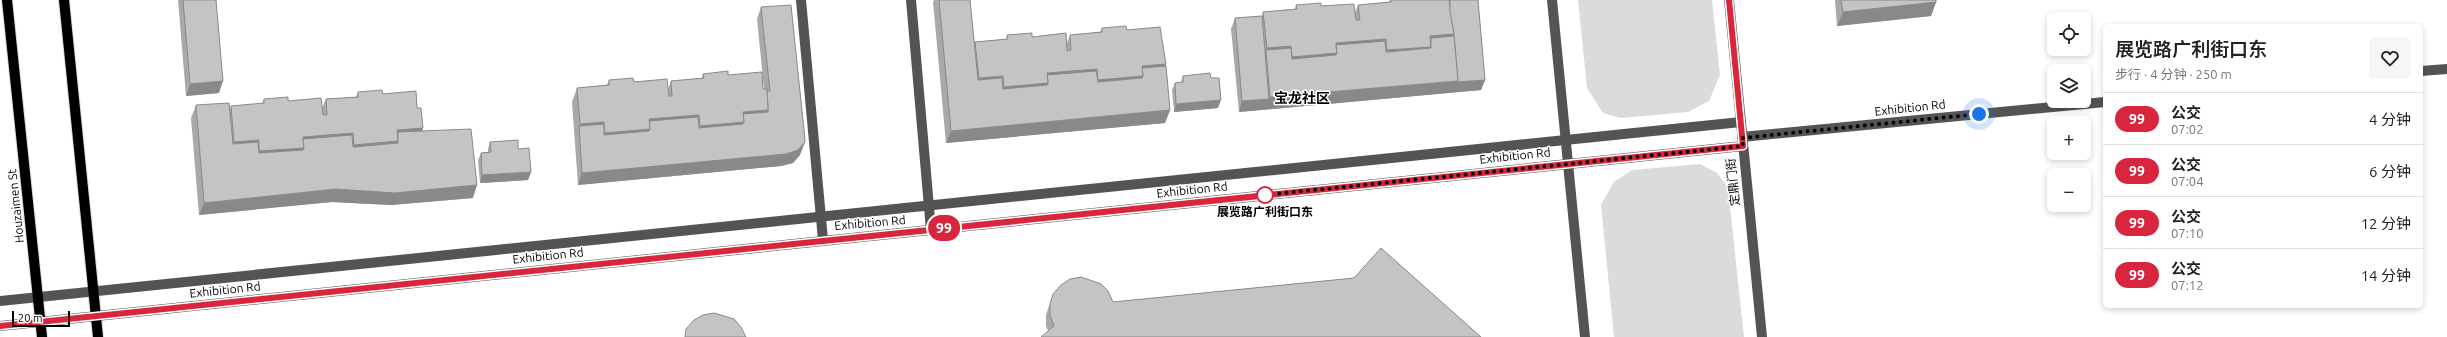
<!DOCTYPE html>
<html lang="zh">
<head>
<meta charset="utf-8">
<style>
  body { margin:0; font-family:Ubuntu,"Noto Sans SC",sans-serif; background:#f6f6f6; color:#222; height:100vh; display:flex; flex-direction:column; font-size:15px; white-space:nowrap }
  * { box-sizing:border-box; margin:0 }
  p { font-size:13px; color:#767676 }
  .icon { flex:none; width:22px; height:22px; fill:none; stroke:currentColor; stroke-width:2; stroke-linecap:round; stroke-linejoin:round }
  .map { position:relative; flex:1; overflow:hidden }
  .panel { position:absolute; left:2103px; top:24px; width:320px; height:284px; display:flex; flex-direction:column; background:#fff; border-radius:6px; box-shadow:0 2px 6px #0003 }
  .panel>* { flex:none }
  .badge { padding:0 8px; border-radius:13px; font-size:14px; line-height:26px }
  .fabs { position:absolute; left:2047px; top:12px; display:grid; gap:8px }
  .fabs a { display:grid; place-items:center; width:44px; height:44px; border-radius:6px; background:#fff; box-shadow:0 2px 6px #0003; font-size:20px }
  .scale { position:absolute; left:12px; bottom:10px; width:58px; box-sizing:border-box; padding-left:4px; border:2px solid #000; border-top:0; font-size:11px; line-height:14px; white-space:nowrap; color:#000; -webkit-text-stroke:3px #fff; paint-order:stroke }
  .you { position:absolute; width:20px; height:20px; margin:-10px; border:3px solid #fff; border-radius:50%; background:#1a73e8; box-shadow:0 0 0 6px #1a73e833 }
  .map>.badge { position:absolute; translate:-50% -50%; box-shadow:0 0 0 2px #fff }
  .round { display:grid; place-items:center; flex:none; width:42px; height:42px; border-radius:6px; background:#f6f6f6 }
  .headline { display:flex; align-items:center; justify-content:space-between; height:68px; padding:0 12px }
  h1 { font-size:19px; font-weight:600; line-height:30px }
  ul { padding:0; list-style:none }
  li { display:flex; align-items:center; gap:12px; height:52px; padding:0 12px; border-top:1px solid #e0e0e0 }
  li div { flex:1 }
  li b { display:block; font-size:15px }
  li em { font-style:normal }
  li .badge { min-width:44px; font-weight:700; text-align:center }
  .map>svg:first-child { display:block }
  .green { fill:#dbdbdb }
  .lines { fill:none; stroke-linecap:round; stroke-linejoin:round }
  .major-casing { stroke:#dbdbdb; stroke-width:12 }
  .minor { stroke:#545454; stroke-width:10 }
  .major { stroke:#000; stroke-width:10 }
  .wall { fill:#a9a9a9 }
  .shaded-wall { fill:#898989 }
  .building { fill:#c4c4c4; stroke:#898989 }
  .line-casing { stroke:#fff; stroke-width:9 }
  .line { stroke:#d7263d; stroke-width:6 }
  .walk { stroke:#000; stroke-width:4; stroke-dasharray:0 7.2 }
  .stop-dot { fill:#fff; stroke:#d7263d; stroke-width:2 }
  .labels { text-anchor:middle; stroke-width:3; stroke-linejoin:round; paint-order:stroke }
  .street-label { font-size:12px; fill:#000; stroke:#fff }
  .stop-label { font-size:12px; font-weight:bold; fill:#000; stroke:#fff }
  .quarter-label { font-size:14px; font-weight:bold; fill:#000; stroke:#fff }
</style>
</head>
<body>
<div class="map">
<svg width="2447" height="337" viewBox="0 0 2447 337">
  <rect width="100%" height="100%" fill="#fff"/>
  <!-- green -->
  <g class="green">
    <path d="M1578,0H1712L1720,75L1709,101L1688,112L1621,118L1603,113L1587,88Z"/>
    <path d="M1700,164L1717,173L1728,188L1744,337H1614L1601,205L1614,182L1632,170Z"/>
  </g>
  <g class="lines">
    <defs>
      <g id="major">
        <path d="M7,0L42,337"/>
        <path d="M64,0L98,337"/>
      </g>
    </defs>
    <!-- major casing -->
    <use href="#major" class="major-casing"/>
    <!-- minor -->
    <g class="minor">
      <path d="M801,0L823,240"/>
      <path d="M911,0L931,230"/>
      <path d="M1552,0L1585,337"/>
      <path d="M1729,0L1762,337"/>
      <path d="M2421,71L2447,69"/>
      <path d="M1742,137L2105,102"/>
      <path d="M0,301L1741,122"/>
      <path d="M0,326L1743,146"/>
    </g>
    <!-- major -->
    <use href="#major" class="major"/>
  </g>
  <!-- wall -->
  <g class="wall">
    <path d="M178,0H216L219,93L186,96Z"/>
    <path d="M934,0H970L974,44L975,42L1006,39L1007,35L1032,37L1067,43L1070,35L1100,32L1102,28L1127,30L1166,64V66L1170,110L1165,123L946,143L933,2Z"/>
    <path d="M1390,0H1478L1485,80L1481,90L1239,112L1231,29L1235,18L1262,16L1263,12L1295,9L1296,5L1321,6L1355,13L1358,5L1389,2Z"/>
    <path d="M1835,0H1936V2L1931,16L1837,26Z"/>
    <path d="M761,7L800,155L793,163L781,166L578,185L572,102L577,88L607,85L609,80L634,82L668,90L671,81L702,78L703,74L728,75L764,89L757,19Z"/>
    <path d="M1183,76L1211,78L1218,108L1174,112L1172,90L1175,83L1181,82Z"/>
    <path d="M358,92L383,94L417,108L423,128L422,131L473,198L391,205L332,202L199,215L191,118L196,105L230,110L231,106L262,104L264,99L288,101L322,108L326,99L356,97Z"/>
    <path d="M490,142L518,149L531,172L528,180L480,183L478,160L481,153L488,152V149Z"/>
    <path d="M1053,294L1113,302L1048,331L1046,326V315Z"/>
  </g>
  <!-- shaded-wall -->
  <g class="shaded-wall">
    <path d="M1936,2L1931,16L1837,26L1843,12Z"/>
    <path d="M1454,34L1449,48L1382,65L1387,50L1430,36Z"/>
    <path d="M1386,39L1381,53L1287,72L1292,57L1336,43Z"/>
    <path d="M1291,46L1286,60L1266,50L1267,48Z"/>
    <path d="M1166,64L1161,78L1093,95L1098,80L1142,66Z"/>
    <path d="M1097,69L1092,83L998,102L1004,87L1047,73Z"/>
    <path d="M1003,76L998,90L973,93L979,78Z"/>
    <path d="M1485,80L1481,90L1239,112L1242,101L1269,99L1270,97L1458,81Z"/>
    <path d="M223,81L219,93L186,96L190,84Z"/>
    <path d="M1221,100L1218,108L1174,112L1176,104Z"/>
    <path d="M768,110L763,124L694,140L700,126L743,112Z"/>
    <path d="M1170,110L1165,123L946,143L951,131Z"/>
    <path d="M699,115L693,129L600,147L605,133L649,119Z"/>
    <path d="M604,122L599,136L579,126L575,138L580,124Z"/>
    <path d="M423,128L418,143L349,159L354,145L397,130Z"/>
    <path d="M353,133L348,147L254,166L259,151L303,137Z"/>
    <path d="M259,140L253,155L229,156L234,142Z"/>
    <path d="M805,142L800,155L793,163L781,166L578,185L582,173Z"/>
    <path d="M531,172L528,180L480,183L482,175Z"/>
    <path d="M477,185L473,198L391,205L332,202L199,215L204,203L336,189Z"/>
  </g>
  <!-- building -->
  <g class="building">
    <path d="M183,0H216L223,81L190,84Z"/>
    <path d="M939,0H970L978,80L1002,78L1003,89L1047,85L1048,83L1047,75L1096,71L1098,82L1142,78L1143,76L1142,68L1166,66L1170,110L951,131Z"/>
    <path d="M1391,0H1449L1454,34L1430,36L1431,47L1387,50L1386,39L1336,43L1337,53L1292,57L1291,46L1267,48L1263,12L1297,9L1296,5L1321,3V6L1354,4L1356,20H1360L1358,5L1391,2Z"/>
    <path d="M1450,0H1478L1485,80L1457,82L1458,81L1454,36V34L1450,11Z"/>
    <path d="M1841,0H1936V2L1843,12Z"/>
    <path d="M791,5L804,130L805,142L798,150L786,154L582,173L579,126L604,124V135L649,131L650,129L649,121L698,117L699,128L743,124L744,122L743,114L768,112V110L767,91H770L761,7Z"/>
    <path d="M1262,16L1269,99L1242,101L1235,18Z"/>
    <path d="M1126,26L1127,30L1160,27L1166,64L1142,66L1143,76L1098,80L1097,69L1047,73L1048,83L1004,87L1003,76L979,78L975,42L1008,39L1007,35L1032,33V37L1066,33L1067,51L1071,50L1070,35L1102,32V28Z"/>
    <path d="M1454,36L1458,81L1270,97L1266,50L1291,48L1292,59L1336,55L1337,53L1336,45L1385,41L1386,52L1431,48V38Z"/>
    <path d="M728,71V75L762,72L763,89H767L768,110L743,112L744,122L700,126L699,115L649,119L650,129L605,133L604,122L580,124L577,88L609,85V80L633,78L634,82L667,79L669,96H672L671,81L704,78L703,74Z"/>
    <path d="M1210,73L1211,78H1219L1221,100L1176,104L1175,83L1183,82V76Z"/>
    <path d="M382,90L383,94L416,91L417,108H421L423,128L397,130L398,141L354,145L353,133L303,137L304,148L259,151V140L234,142L231,106L264,103V99L288,97V101L321,98L323,115H327L326,99L358,97V92Z"/>
    <path d="M229,103L233,144L258,142L259,153L303,150L304,148L303,139L352,135L353,147L398,143V132L471,129L477,185L395,193L336,189L204,203L196,105Z"/>
    <path d="M518,140V149L529,148L531,172L482,175L481,153L491,152L490,142Z"/>
    <path d="M1381,248L1481,337H1041L1054,326L1050,315V304L1053,294L1061,285L1070,279L1081,277L1101,284L1108,291L1113,302L1354,278Z"/>
    <path d="M714,313L734,319L741,327L746,337H685L686,329L694,320L703,315Z"/>
  </g>
  <g class="lines">
    <defs>
      <path id="line" d="M0,326L1743,146L1729,0"/>
    </defs>
    <!-- line casing -->
    <use href="#line" class="line-casing"/>
    <!-- line -->
    <use href="#line" class="line"/>
    <!-- walk -->
    <path class="walk" d="M1265,195L1743,146L1742,138L1979,114"/>
  </g>
  <!-- markers -->
  <circle class="stop-dot" cx="1265" cy="195" r="8"/>
  <g class="labels">
    <!-- street labels -->
    <g class="street-label">
      <text transform="translate(1910 108) rotate(-6)" y="4">Exhibition Rd</text>
      <text transform="translate(1515 156) rotate(-6)" y="4">Exhibition Rd</text>
      <text transform="translate(1733 182) rotate(-96)" y="4">定鼎门街</text>
      <text transform="translate(1192 190) rotate(-6)" y="4">Exhibition Rd</text>
      <text transform="translate(16 206) rotate(-96)" y="4">Houzaimen St</text>
      <text transform="translate(870 223) rotate(-5)" y="4">Exhibition Rd</text>
      <text transform="translate(548 256) rotate(-6)" y="4">Exhibition Rd</text>
      <text transform="translate(225 290) rotate(-6)" y="4">Exhibition Rd</text>
    </g>
    <!-- stop labels -->
    <g class="stop-label">
      <text x="1265" y="216">展览路广利街口东</text>
    </g>
    <!-- quarter labels -->
    <g class="quarter-label">
      <text x="1302" y="103">宝龙社区</text>
    </g>
  </g>
</svg>
<div class="fabs">
<a><svg class="icon" aria-label="locate" viewBox="0 0 24 24"><circle cx="12" cy="12" r="6"/><path d="M12 2v4M12 18v4M2 12h4M18 12h4"/></svg></a>
<a><svg class="icon" aria-label="layers" viewBox="0 0 24 24"><path d="M12 4l9 5-9 5-9-5zM3 14l9 5 9-5"/></svg></a>
<a>+</a>
<a>−</a>
</div>
<div class="scale">20 m</div>
<div class="you" style="left:1979px;top:114px"></div>
<b class="badge" style="left:944px;top:228px;background:#d7263d;color:#fff">99</b>
<section class="panel">
<div class="headline"><div><h1>展览路广利街口东</h1><p>步行 · 4 分钟 · 250 m</p></div><a class="round"><svg class="icon" aria-label="heart" viewBox="0 0 24 24"><path d="M12 20l-8-8c-3-5 5-10 8-4 3-6 11-1 8 4z"/></svg></a></div>
<ul>
<li><span class="badge" style="background:#d7263d;color:#fff">99</span><div><b>公交</b><p>07:02</p></div><em>4 分钟</em></li>
<li><span class="badge" style="background:#d7263d;color:#fff">99</span><div><b>公交</b><p>07:04</p></div><em>6 分钟</em></li>
<li><span class="badge" style="background:#d7263d;color:#fff">99</span><div><b>公交</b><p>07:10</p></div><em>12 分钟</em></li>
<li><span class="badge" style="background:#d7263d;color:#fff">99</span><div><b>公交</b><p>07:12</p></div><em>14 分钟</em></li>
</ul>
</section>
</div>
</body>
</html>
